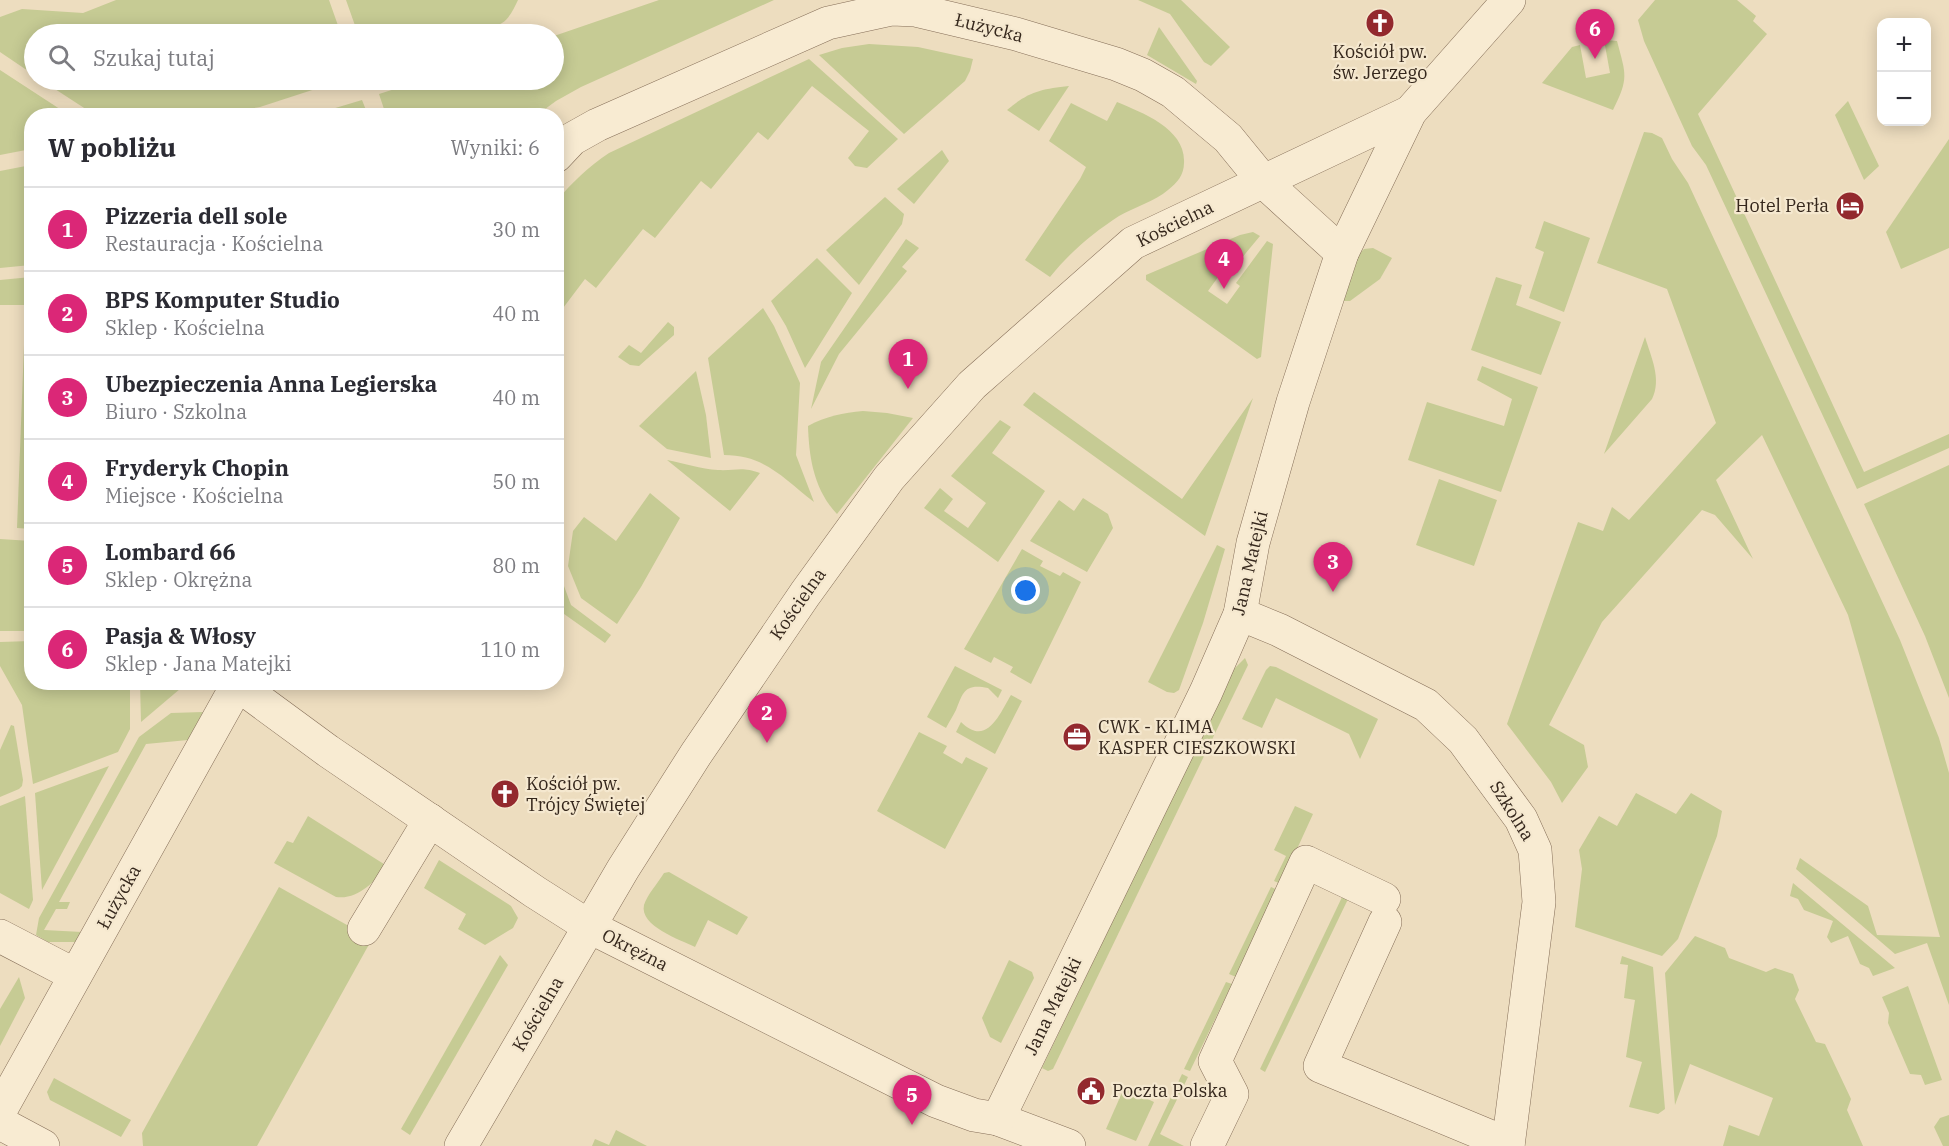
<!DOCTYPE html>
<html lang="pl">
<meta charset="utf-8">
<style>
body{margin:0;font-family:"IBM Plex Serif",serif;background:#f2f2f3;color:#2b2b33}
.controls{position:absolute;right:18px;top:18px;display:grid;overflow:hidden;border-radius:12px;box-shadow:0 3px 15px #0003}
.controls button{width:54px;height:54px;display:grid;place-items:center;padding:0;border:0;border-bottom:2px solid #e1e1e2;background:#fff;color:#2b2b33;font:30px sans-serif}
.you{position:absolute;left:1026px;top:591px;width:21px;height:21px;margin:-15px;border:4px solid #fff;border-radius:50%;background:#1a73e8;box-shadow:0 0 0 9px #1a73e833}
.badge{display:grid;place-items:center;width:39px;height:39px;border-radius:50%;background:#db2777;color:#fff;font-size:20px;font-weight:700}
.pin{position:absolute;translate:-50% -50px;filter:drop-shadow(0 2px 3px #0008)}
.pin::after{content:'';position:absolute;top:32px;width:21px;height:18px;background:inherit;clip-path:polygon(0 0,100% 0,50% 100%)}
.list{margin:0;padding:0;list-style:none}
h2{display:flex;justify-content:space-between;align-items:center;height:78px;margin:0;padding:0 24px;font-size:26px}
h2 small{font-size:20px;font-weight:400;color:#7c7c81}
.list li{display:grid;grid-template-columns:39px 1fr auto;gap:18px;align-items:center;box-sizing:border-box;height:84px;padding:0 24px;border-top:2px solid #e1e1e2}
.list b{display:block;font-size:22px;white-space:nowrap}
.list p{margin:0;font-size:20px;white-space:nowrap;color:#7c7c81}
.list em{font-size:20px;font-style:normal;color:#7c7c81}
.icon{flex:none;width:33px;height:33px;fill:none;stroke:currentColor;stroke-width:2;stroke-linecap:round;stroke-linejoin:round}
.map{position:relative;flex:none;width:1949px;height:1146px;overflow:hidden}
.search{position:absolute;background:#fff;box-shadow:0 3px 15px #0003;left:24px;top:24px;width:540px;height:66px;display:flex;align-items:center;gap:15px;box-sizing:border-box;padding:0 21px;border-radius:33px;color:#7c7c81;font-size:22px}
.panel{position:absolute;background:#fff;box-shadow:0 3px 15px #0003;left:24px;top:108px;width:540px;height:582px;border-radius:24px}
.map>svg:first-child{display:block}
.green{fill:#c6cb94}
.lines{fill:none;stroke-linecap:round;stroke-linejoin:round}
.minor-casing{stroke:#856e58;stroke-width:34}
.minor{stroke:#f8ebd2;stroke-width:33}
.labels{text-anchor:middle;stroke-width:4.5;stroke-linejoin:round;paint-order:stroke}
.street-label{font-size:18px;fill:#35271c;stroke:#f5e8cf}
.poi-label{font-size:18px;fill:#35271c;stroke:#f5e8cf;text-anchor:start}
</style>
<div class="map">
<svg width="1949" height="1146" viewBox="0 0 1949 1146">
<rect width="100%" height="100%" fill="#edddbf"/>
<g class="green">
<polygon points="116,0 329,0 341,34 34,34 34,75 0,52 0,17 22,9 83,13"/>
<path d="M346 0H518C514 8 510 18 502 23 476 41 392 34 358 34Z"/>
<polygon points="659,0 774,0 581,87 556,101 537,115 386,115 379,94 423,80 554,80 554,36"/>
<polygon points="1138,0 1181,0 1230,47 1211,66 1204,62 1170,14"/>
<polygon points="1655,0 1737,0 1756,16 1753,21 1767,34 1698,114 1864,472 1949,434 1949,448 1857,489 1706,165 1692,146 1644,41 1638,20"/>
<polygon points="1159,27 1197,81 1196,84 1147,55"/>
<path d="M1604 40 1617 41C1626 75 1629 78 1613 110L1542 83 1572 47 1580 45 1586 78 1610 73Z"/>
<polygon points="869,44 918,47 973,59 970,71 965,81 904,134 819,55 842,48"/>
<path d="M809 59 898 139 867 168 855 166 848 158 869 131 812 86 768 140 758 132 711 189 701 181 655 238 643 229 596 288 585 279 557 316V200C573 182 588 167 609 153Z"/>
<polygon points="0,70 69,115 32,116 31,149 0,155"/>
<polygon points="41,80 343,80 260,107 211,116 95,115"/>
<path d="M1069 86 1039 131 1007 110C1028 92 1041 89 1069 86Z"/>
<polygon points="362,100 368,115 312,115"/>
<polygon points="1848,101 1879,166 1864,180 1835,115"/>
<path d="M1117 102C1143 113 1186 129 1184 163 1184 175 1177 183 1168 190 1155 201 1135 207 1119 216 1093 233 1070 252 1050 277L1025 260 1080 179 1086 167 1049 141 1071 103 1107 121Z"/>
<polygon points="1644,132 1652,133 1662,138 1672,159 1688,183 1900,640 1939,738 1949,773 1949,1005 1927,943 1895,954 1796,869 1800,858 1868,906 1877,935 1940,937 1848,615 1762,435 1716,480 1753,559 1715,515 1702,510 1602,622 1549,725 1584,745 1588,767 1562,803 1551,782 1507,724 1578,522 1603,531 1612,507 1629,520 1716,423 1667,289 1597,263"/>
<polygon points="1949,139 1949,248 1901,269 1886,232"/>
<polygon points="942,150 949,161 914,204 897,189"/>
<polygon points="31,165 31,265 0,268 0,171"/>
<polygon points="885,197 904,214 902,224 859,285 826,250"/>
<polygon points="1544,221 1590,238 1564,312 1529,298 1544,252 1535,248"/>
<polygon points="1253,232 1260,236 1226,277 1221,273 1208,291 1227,304 1240,286 1236,283 1267,241 1273,244 1261,357 1257,359 1146,280 1146,275 1240,235"/>
<polygon points="906,239 919,248 902,267 907,271 839,354 811,409 821,362"/>
<polygon points="1373,248 1392,258 1380,279 1350,301 1344,301 1342,298 1359,254 1364,249"/>
<polygon points="817,258 852,293 805,368 786,326 771,301"/>
<polygon points="31,277 31,305 0,305 0,280"/>
<polygon points="1496,277 1522,285 1516,305 1561,322 1541,375 1471,350"/>
<path d="M763 308 774 326 800 383 796 455 814 502C783 478 765 455 724 455L708 358Z"/>
<polygon points="25,319 32,319 31,529 17,528"/>
<polygon points="668,322 674,327 674,335 639,366 630,365 618,357 629,345 641,353"/>
<path d="M1645 337C1651 357 1662 379 1652 399L1604 454Z"/>
<polygon points="1482,366 1538,387 1501,492 1408,460 1427,402 1504,426 1512,399 1477,380"/>
<polygon points="696,371 706,415 711,458 667,449 639,426"/>
<polygon points="1034,392 1182,499 1253,398 1205,536 1023,405"/>
<path d="M863 411 887 413 913 418 837 514C814 490 809 458 808 426 826 416 843 413 863 411Z"/>
<polygon points="1000,420 1011,427 992,453 1045,491 998,562 924,508 940,488 953,499 944,511 968,528 986,503 951,476"/>
<path d="M667 460C683 463 701 469 718 470 736 471 741 466 760 473L730 511Z"/>
<polygon points="1949,465 1949,698 1925,636 1864,504"/>
<polygon points="1439,479 1497,500 1474,566 1416,545"/>
<polygon points="650,493 680,518 641,587 617,624 581,598 568,566 573,531 584,517 616,541"/>
<polygon points="1083,498 1108,514 1113,528 1087,572 1030,541 1059,500 1074,511"/>
<polygon points="0,539 31,541 31,631 0,631"/>
<polygon points="1217,545 1225,549 1203,623 1179,690 1174,693 1167,692 1148,682"/>
<polygon points="1022,549 1043,561 1040,566 1060,576 1063,572 1081,582 1031,684 1010,672 1013,667 994,657 991,663 964,649"/>
<polygon points="557,567 571,605 611,635 605,643 557,609"/>
<polygon points="31,641 32,682 130,683 130,729 118,752 33,784 22,705 0,666 0,642"/>
<polygon points="1245,658 1248,665 1053,1069 1048,1071 1042,1068 1234,669"/>
<path d="M955 666 1002 690 998 698 988 688C964 683 963 693 956 710 953 716 949 722 946 728L927 717Z"/>
<polygon points="1270,666 1276,667 1378,719 1360,759 1349,734 1276,698 1262,728 1242,719 1266,670"/>
<polygon points="140,683 140,682 187,683 141,722"/>
<path d="M1011 695 1022 701 995 754 956 732 961 722C987 748 1000 713 1011 695Z"/>
<polygon points="203,712 188,740 146,744 59,902 70,902 67,909 56,909 44,930 82,932 76,942 48,942 36,935 39,918 139,737 171,713"/>
<polygon points="11,725 14,726 23,780 22,786 19,789 0,797 0,750"/>
<polygon points="919,732 947,746 943,753 962,764 966,757 988,768 945,849 877,811"/>
<polygon points="109,766 42,890 35,793"/>
<polygon points="1636,793 1676,814 1691,793 1722,811 1717,836 1678,939 1662,956 1575,927 1582,869 1579,850 1599,816 1617,826"/>
<polygon points="25,796 33,900 29,909 0,893 0,806"/>
<polygon points="1295,806 1313,814 1281,884 1274,881 1286,856 1274,850"/>
<path d="M308 816 387 866C374 882 358 900 336 897L274 863 287 841 293 843Z"/>
<polygon points="439,860 511,906 518,918 513,928 485,945 458,929 466,914 424,888"/>
<path d="M669 872 748 917 737 935 708 920 695 947C681 940 639 926 644 905 647 895 658 883 664 873Z"/>
<polygon points="1793,883 1895,968 1873,976 1869,968 1860,964 1848,936 1831,943 1827,937 1833,921 1804,910 1798,899 1790,896"/>
<polygon points="279,887 372,939 257,1146 143,1146 142,1133"/>
<polygon points="1271,887 1278,890 1236,977 1229,974"/>
<polygon points="1344,893 1349,897 1265,1072 1260,1069"/>
<polygon points="1695,936 1725,948 1729,958 1766,972 1775,968 1793,974 1799,990 1795,999 1816,1042 1825,1044 1851,1099 1847,1110 1863,1146 1723,1146 1729,1125 1759,1136 1773,1098 1690,1064 1675,1105 1665,973"/>
<polygon points="500,955 508,965 410,1135 401,1129"/>
<polygon points="1622,956 1653,967 1665,1109 1658,1114 1629,1107 1642,1062 1626,1057 1635,1000 1624,998 1628,965 1620,964"/>
<polygon points="1009,960 1032,972 1034,978 1001,1043 990,1037 982,1018"/>
<polygon points="19,977 25,998 0,1046 0,1009"/>
<polygon points="1226,982 1232,984 1190,1071 1184,1069"/>
<polygon points="1908,986 1942,1080 1925,1085 1921,1075 1910,1074 1888,1023 1889,1013 1882,997"/>
<polygon points="1182,1074 1188,1077 1160,1134 1184,1146 1148,1146"/>
<polygon points="54,1078 131,1120 121,1137 50,1100 47,1092"/>
<polygon points="1124,1088 1154,1102 1136,1141 1106,1129"/>
<polygon points="1949,1115 1949,1146 1943,1146 1934,1127 1940,1118"/>
<polygon points="616,1130 647,1146 592,1146 595,1139 609,1145"/>
</g>
<g class="lines">
<g class="minor-casing">
<g id="minor">
<polyline points="556,156 572,139 597,125 828,23 892,9 915,10 1016,34 1116,64 1143,75 1173,92 1228,138 1264,182 1342,253"/>
<polyline points="1240,614 1279,630 1426,705 1463,740 1521,819 1535,850 1539,902 1508,1146"/>
<polyline points="234,682 328,751 535,892 590,927 936,1101 974,1115 998,1119 1069,1146"/>
<polyline points="1385,922 1320,1066 1508,1144"/>
<polyline points="364,929 430,820"/>
<polyline points="0,936 75,975"/>
<polyline points="0,1111 239,682"/>
<polyline points="998,1119 1206,692 1240,614 1253,543 1293,402 1342,253 1410,112 1509,0"/>
<polyline points="0,1123 43,1146"/>
<polyline points="461,1146 623,869 696,754 805,594 889,478 972,385 1133,243 1410,112"/>
<polyline points="1207,1146 1232,1094 1215,1061 1306,862 1384,899"/>
</g>
</g>
<use href="#minor" class="minor"/>
</g>
<defs>
<g id="church-disc" transform="scale(1.5)"><circle r="9.5" fill="#93292e" stroke="#f5e8cf"/><path d="M-1.2-6h2.4v3.5h3.3v2.4h-3.3V6h-2.4V-.1h-3.3v-2.4h3.3Z" fill="#fff"/></g>
<g id="hotel-disc" transform="scale(1.5)"><circle r="9.5" fill="#93292e" stroke="#f5e8cf"/><path d="M-6-4.5h1.5V1H6V5H4.5V3h-9V5H-6ZM-4 0a1.8 1.8 0 1 1 3.6 0ZM.5 0V-2.5h3Q6-2.5 6 0Z" fill="#fff"/></g>
<g id="office-disc" transform="scale(1.5)"><circle r="9.5" fill="#93292e" stroke="#f5e8cf"/><path d="M-6-3h4V-5.5h4V-3h4V5H-6ZM-1-4.5V-3h2v-1.5ZM-6 0V1H6V0Z" fill="#fff"/></g>
<g id="civic-disc" transform="scale(1.5)"><circle r="9.5" fill="#93292e" stroke="#f5e8cf"/><path d="M-.6-6.5H3V-4.5H.6V-3L4-1V1h2V6H-6V1h2V-1L-.6-3ZM-1.2 2.5V6h2.4V2.5Z" fill="#fff"/></g>
</defs>
<g fill-rule="evenodd">
<use href="#church-disc" x="1380" y="23"/>
<use href="#hotel-disc" x="1850" y="206"/>
<use href="#office-disc" x="1077" y="737"/>
<use href="#church-disc" x="505" y="794"/>
<use href="#civic-disc" x="1091" y="1091"/>
</g>
<g class="labels">
<g class="street-label">
<text transform="translate(989 28) rotate(14)" y="6">Łużycka</text>
<text transform="translate(1175 224) rotate(-26)" y="6">Kościelna</text>
<text transform="translate(1250 563) rotate(-77)" y="6">Jana Matejki</text>
<text transform="translate(798 604) rotate(-55)" y="6">Kościelna</text>
<text transform="translate(1512 811) rotate(58)" y="6">Szkolna</text>
<text transform="translate(119 897) rotate(-61)" y="6">Łużycka</text>
<text transform="translate(635 950) rotate(27)" y="6">Okrężna</text>
<text transform="translate(1053 1006) rotate(-64)" y="6">Jana Matejki</text>
<text transform="translate(538 1014) rotate(-60)" y="6">Kościelna</text>
</g>
<g class="poi-label">
<text x="1380" y="58" text-anchor="middle">Kościół pw.<tspan x="1380" dy="21">św. Jerzego</tspan></text>
<text x="1829" y="212" text-anchor="end">Hotel Perła</text>
<text x="1098" y="733">CWK - KLIMA<tspan x="1098" dy="21">KASPER CIESZKOWSKI</tspan></text>
<text x="526" y="790">Kościół pw.<tspan x="526" dy="21">Trójcy Świętej</tspan></text>
<text x="1112" y="1097">Poczta Polska</text>
</g>
</g>
</svg>
<div class="controls">
<button>+</button>
<button>−</button>
</div>
<div class="you"></div>
<div class="pin badge" style="left:908px;top:389px">1</div>
<div class="pin badge" style="left:767px;top:743px">2</div>
<div class="pin badge" style="left:1333px;top:592px">3</div>
<div class="pin badge" style="left:1224px;top:289px">4</div>
<div class="pin badge" style="left:912px;top:1125px">5</div>
<div class="pin badge" style="left:1595px;top:59px">6</div>
<div class="search"><svg class="icon" aria-label="search" viewBox="0 0 24 24"><circle cx="10" cy="10" r="6"/><path d="M15 15l6 6"/></svg>Szukaj tutaj</div>
<section class="panel">
<h2>W pobliżu<small>Wyniki: 6</small></h2>
<ul class="list">
<li><span class="badge">1</span><div><b>Pizzeria dell sole</b><p>Restauracja · Kościelna</p></div><em>30 m</em></li>
<li><span class="badge">2</span><div><b>BPS Komputer Studio</b><p>Sklep · Kościelna</p></div><em>40 m</em></li>
<li><span class="badge">3</span><div><b>Ubezpieczenia Anna Legierska</b><p>Biuro · Szkolna</p></div><em>40 m</em></li>
<li><span class="badge">4</span><div><b>Fryderyk Chopin</b><p>Miejsce · Kościelna</p></div><em>50 m</em></li>
<li><span class="badge">5</span><div><b>Lombard 66</b><p>Sklep · Okrężna</p></div><em>80 m</em></li>
<li><span class="badge">6</span><div><b>Pasja &amp; Włosy</b><p>Sklep · Jana Matejki</p></div><em>110 m</em></li>
</ul>
</section>
</div>
